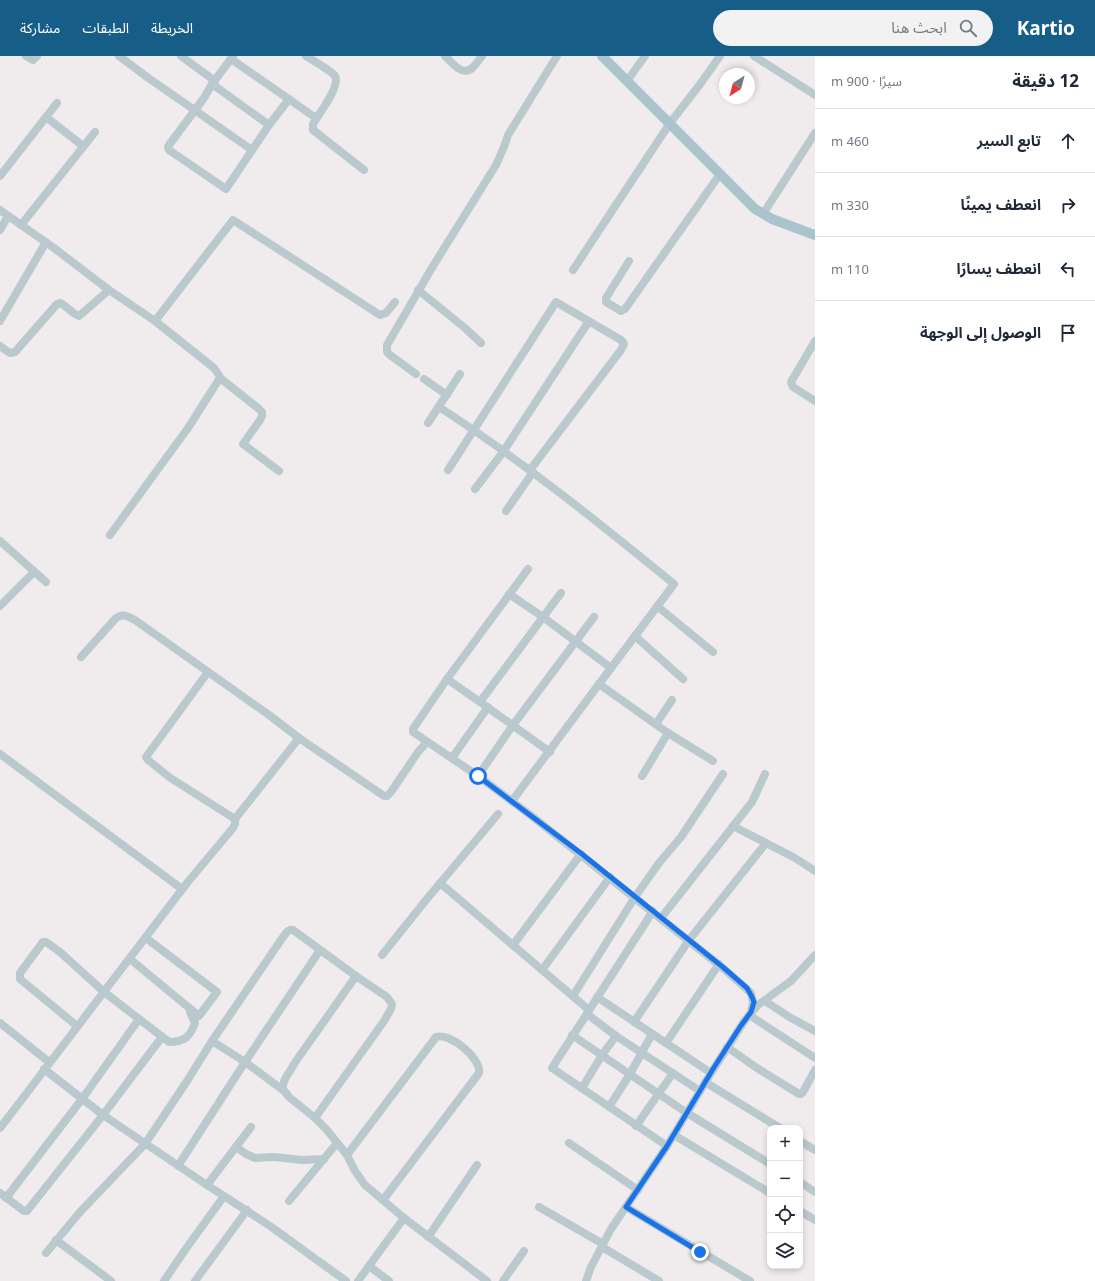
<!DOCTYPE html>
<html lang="ar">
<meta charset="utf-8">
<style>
body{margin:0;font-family:"Noto Sans","Noto Sans Arabic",sans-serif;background:#f2f2f3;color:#1f2937;direction:rtl}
.controls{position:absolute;right:12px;bottom:12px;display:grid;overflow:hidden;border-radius:8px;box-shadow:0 2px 6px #0003}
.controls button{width:36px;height:36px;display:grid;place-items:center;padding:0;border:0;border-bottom:1px solid #e0e1e3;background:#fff;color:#1f2937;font:20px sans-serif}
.compass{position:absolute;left:719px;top:12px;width:36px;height:36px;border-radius:50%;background:#fff;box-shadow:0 2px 6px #0003;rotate:216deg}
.stop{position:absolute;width:12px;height:12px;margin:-9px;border:3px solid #1a73e8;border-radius:50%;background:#fff}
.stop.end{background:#1a73e8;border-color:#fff;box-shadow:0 1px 4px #0008}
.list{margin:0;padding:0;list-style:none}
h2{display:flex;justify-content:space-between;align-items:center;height:52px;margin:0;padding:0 16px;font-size:17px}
h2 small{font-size:13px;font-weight:400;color:#747a83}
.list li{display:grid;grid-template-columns:26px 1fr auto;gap:12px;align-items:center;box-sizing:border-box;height:64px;padding:0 16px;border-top:1px solid #e0e1e3}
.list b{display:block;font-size:15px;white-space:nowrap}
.list em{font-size:13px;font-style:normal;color:#747a83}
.icon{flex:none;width:22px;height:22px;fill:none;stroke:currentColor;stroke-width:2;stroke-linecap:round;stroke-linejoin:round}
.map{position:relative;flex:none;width:815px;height:1225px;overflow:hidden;direction:ltr}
header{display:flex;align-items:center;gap:24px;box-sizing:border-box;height:56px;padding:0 20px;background:#165d88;color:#fff}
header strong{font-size:19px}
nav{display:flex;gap:22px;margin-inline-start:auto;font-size:14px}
.search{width:280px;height:36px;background:#f2f2f3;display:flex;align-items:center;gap:10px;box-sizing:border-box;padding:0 14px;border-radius:22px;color:#747a83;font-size:15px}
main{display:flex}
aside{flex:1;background:#fff}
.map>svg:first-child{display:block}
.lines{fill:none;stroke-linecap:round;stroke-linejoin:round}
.minor{stroke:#bac9cd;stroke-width:8}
.major{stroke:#aac4ce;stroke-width:10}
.route{stroke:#1a73e8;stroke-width:5}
</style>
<header>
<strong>Kartio</strong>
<div class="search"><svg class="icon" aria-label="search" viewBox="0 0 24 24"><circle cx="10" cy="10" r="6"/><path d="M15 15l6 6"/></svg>ابحث هنا</div>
<nav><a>الخريطة</a><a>الطبقات</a><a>مشاركة</a></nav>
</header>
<main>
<aside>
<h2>12 دقيقة<small>سيرًا · 900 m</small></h2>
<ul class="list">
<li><svg class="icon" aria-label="ahead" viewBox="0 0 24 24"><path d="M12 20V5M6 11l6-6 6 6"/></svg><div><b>تابع السير</b></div><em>460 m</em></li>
<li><svg class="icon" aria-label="right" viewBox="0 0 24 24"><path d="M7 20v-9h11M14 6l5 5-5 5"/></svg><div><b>انعطف يمينًا</b></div><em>330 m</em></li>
<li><svg class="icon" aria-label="left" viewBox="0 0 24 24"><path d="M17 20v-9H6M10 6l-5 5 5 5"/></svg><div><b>انعطف يسارًا</b></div><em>110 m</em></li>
<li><svg class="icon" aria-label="arrive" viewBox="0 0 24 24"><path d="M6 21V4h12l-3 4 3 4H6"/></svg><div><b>الوصول إلى الوجهة</b></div></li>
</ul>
</aside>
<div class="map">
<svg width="815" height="1225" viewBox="0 0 815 1225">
<rect width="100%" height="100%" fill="#f0eced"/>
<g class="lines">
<g class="minor">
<polyline points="26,0 33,4 37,0"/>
<polyline points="119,0 147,21 252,94"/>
<polyline points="181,0 215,25"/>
<polyline points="233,0 212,28 204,42 169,89 168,91 169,94 226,133 269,69 289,43"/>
<path d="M306 0C312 4 332 15 335 20 341 30 318 59 313 68V74L364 114"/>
<path d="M445 0C451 6 462 20 471 13 475 10 479 4 482 0"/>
<polyline points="754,0 815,39"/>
<polyline points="231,3 316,62"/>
<polyline points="627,25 645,0"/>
<polyline points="212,28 269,69"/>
<polyline points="46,61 83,90"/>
<polyline points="0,120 57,47"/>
<polyline points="0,154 54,192 109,234 155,265 214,312 219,319 220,322 218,325 188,372 110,479"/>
<polyline points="763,158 815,77"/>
<polyline points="21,169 95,76"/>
<polyline points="0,174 8,160"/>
<polyline points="629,205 606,242 606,246 621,255 625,253 720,118"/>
<polyline points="573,214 670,67 701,27 720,0"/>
<polyline points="418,234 465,272 481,287"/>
<polyline points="0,265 46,186"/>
<polyline points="155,265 233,164 380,259 386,257 395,246"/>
<polyline points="815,285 791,326 793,331 815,345"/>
<path d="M0 290 10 297 15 296 57 248 60 247C67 250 72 258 79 260L109 234"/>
<polyline points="416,318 390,299 387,296 387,289 433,210 496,109 504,91 508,79 557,0"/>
<polyline points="220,322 258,352 262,356 262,360 260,364 243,388 279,415"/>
<polyline points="424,323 447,339"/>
<path d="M439 351C521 404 598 466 674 528L599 628 668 677 713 705"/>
<polyline points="428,367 460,318"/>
<polyline points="448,414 556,246 621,284 623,286 624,288 621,294 530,414"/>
<polyline points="475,433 503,396 589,265"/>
<polyline points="506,455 533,416"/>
<polyline points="0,485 46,526"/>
<polyline points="528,513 447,623 413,673 413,676 478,720 533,761 724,913 751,937 753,946 751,956"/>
<polyline points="509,538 543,561 611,612"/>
<polyline points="0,550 34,516"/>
<polyline points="657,550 713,596"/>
<polyline points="635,580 683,623"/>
<path d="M81 601 116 562C123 557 127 560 135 564L269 659 299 682 384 740H387L391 736 418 696 427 686"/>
<polyline points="208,616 146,701 148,704 169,721 235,763"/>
<polyline points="447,623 480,646 550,696"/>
<polyline points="480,646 561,537"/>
<polyline points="656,668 672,644"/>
<polyline points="0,698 182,833"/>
<polyline points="452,702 488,651"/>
<polyline points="478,720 513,669 594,561"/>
<polyline points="642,720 668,677"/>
<polyline points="512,745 599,628"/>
<polyline points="766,787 795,802 815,815"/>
<polyline points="440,827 589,954"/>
<polyline points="653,855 552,1012 667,1090"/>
<polyline points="661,862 752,746 765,718"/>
<polyline points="513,889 581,798"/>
<polyline points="382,899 426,844 498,758"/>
<polyline points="130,903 199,960 217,936 146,882"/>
<polyline points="542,914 610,821"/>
<polyline points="356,920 296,1005 285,1023 282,1032 289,1041 315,1062 327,1074 347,1099 355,1115 365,1129 404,1162"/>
<polyline points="573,940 635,841 659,807 681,781 723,718"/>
<polyline points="597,941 711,1017"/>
<polyline points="765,945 791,962 815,975"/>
<polyline points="587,958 616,980 700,1035"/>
<polyline points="749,959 815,1002"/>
<polyline points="634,966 689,884 766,787 733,770"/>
<polyline points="0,967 49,1006"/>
<path d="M77 970 20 923V917L43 886H46L60 896 104 936 169 986C184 986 190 981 195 967L190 956 191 953"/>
<polyline points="572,979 687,1057 770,1108"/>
<polyline points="212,985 245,1006 283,1034"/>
<polyline points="666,987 719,908"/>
<polyline points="727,991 757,1012 799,1038 801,1038 803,1036 815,1014"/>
<polyline points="44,1013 103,1059 207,1129 270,1170 346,1225"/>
<polyline points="705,1026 780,1072"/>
<polyline points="582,1032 602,999 616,980"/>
<polyline points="609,1051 630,1018 652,978"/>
<polyline points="636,1070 673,1017"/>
<polyline points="0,1072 187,827 233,772 235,768 235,763 299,682"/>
<polyline points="674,1079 770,1137"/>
<polyline points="800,1085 815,1094"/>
<polyline points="569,1087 638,1134"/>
<polyline points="236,1091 246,1098 255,1102 274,1101 302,1104 324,1103"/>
<path d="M347 1099 436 981C450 976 482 1003 479 1017L383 1144"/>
<polyline points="178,1110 245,1006 320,894"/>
<polyline points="800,1126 815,1136"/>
<polyline points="207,1129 251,1071"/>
<polyline points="0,1137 24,1155 27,1155 103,1059 162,981"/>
<polyline points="6,1142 82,1043 139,963"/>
<polyline points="289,1145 337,1087"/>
<polyline points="539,1151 603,1188"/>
<polyline points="626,1151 750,1225"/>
<polyline points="800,1155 815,1164"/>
<polyline points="428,1181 477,1109"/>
<polyline points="56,1184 111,1225"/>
<polyline points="602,1191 659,1225"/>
<path d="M46 1197 80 1156 145 1088 187 1025 212 985 283 881C286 877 288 873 293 874L356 920 387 941 392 948 391 953 384 965 315 1062"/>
<polyline points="369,1210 389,1225"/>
<polyline points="164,1225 185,1194 224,1140"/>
<polyline points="195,1225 247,1154"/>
<polyline points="358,1225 404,1162 487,1225"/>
<polyline points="503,1225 524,1195"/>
<polyline points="586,1225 591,1211 611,1173 667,1090 711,1017 745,964 758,949 791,925 815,899"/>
</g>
<polyline class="major" points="602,0 755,153 772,163 815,179"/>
</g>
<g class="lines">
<polyline class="route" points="478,720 582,798 724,912 747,932 752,941 754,946 751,956 740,971 713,1013 667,1090 626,1151 700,1196"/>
</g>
</svg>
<div class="controls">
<button>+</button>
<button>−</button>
<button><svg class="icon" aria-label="locate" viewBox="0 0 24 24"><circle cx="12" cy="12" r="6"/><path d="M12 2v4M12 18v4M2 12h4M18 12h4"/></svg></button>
<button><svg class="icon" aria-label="layers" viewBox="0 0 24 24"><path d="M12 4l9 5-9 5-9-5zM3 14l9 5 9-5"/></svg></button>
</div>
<svg class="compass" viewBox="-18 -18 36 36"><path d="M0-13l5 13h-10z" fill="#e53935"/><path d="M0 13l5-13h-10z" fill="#747a83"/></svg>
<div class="stop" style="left:478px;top:720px"></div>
<div class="stop end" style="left:700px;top:1196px"></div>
</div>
</main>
